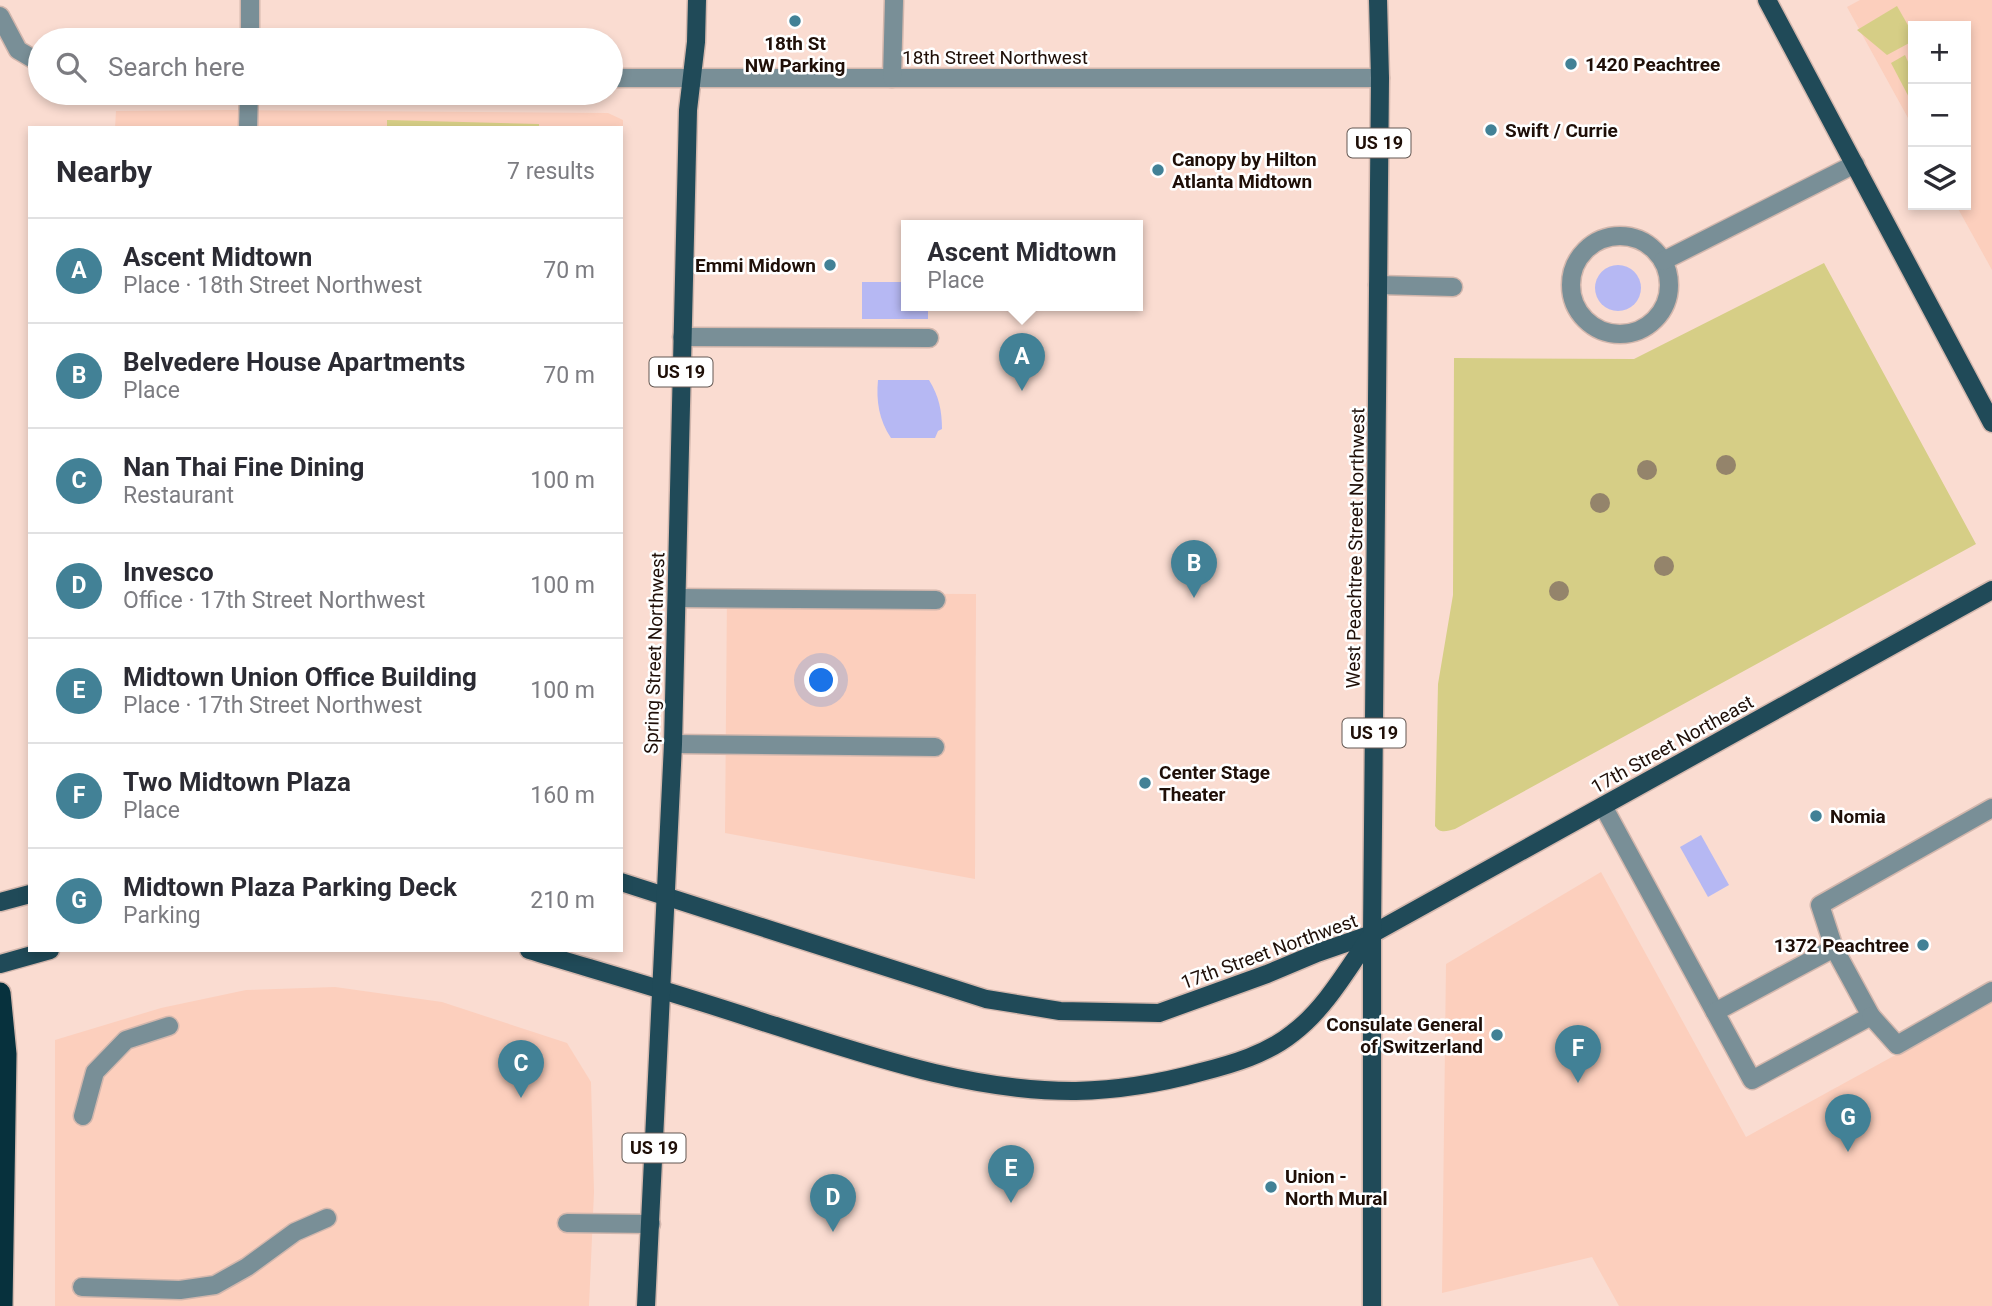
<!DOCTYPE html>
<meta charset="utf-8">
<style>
body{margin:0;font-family:Roboto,sans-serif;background:#f2f2f3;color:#2b2b33}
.controls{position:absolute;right:21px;top:21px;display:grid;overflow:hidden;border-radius:0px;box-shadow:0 4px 10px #0003}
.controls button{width:63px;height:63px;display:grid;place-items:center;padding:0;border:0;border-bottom:2px solid #e1e1e2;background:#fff;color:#2b2b33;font:35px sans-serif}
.you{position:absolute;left:822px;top:681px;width:24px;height:24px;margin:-18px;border:5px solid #fff;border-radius:50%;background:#1a73e8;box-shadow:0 0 0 10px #1a73e833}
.badge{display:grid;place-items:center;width:46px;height:46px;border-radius:50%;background:#428196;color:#fff;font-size:23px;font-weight:700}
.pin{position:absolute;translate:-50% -58px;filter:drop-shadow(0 2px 4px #0008)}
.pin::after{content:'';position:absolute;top:37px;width:24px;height:21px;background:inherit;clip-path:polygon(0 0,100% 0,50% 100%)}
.popup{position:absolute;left:901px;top:220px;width:242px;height:91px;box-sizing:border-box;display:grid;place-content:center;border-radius:0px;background:#fff;filter:drop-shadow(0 2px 5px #0005);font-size:23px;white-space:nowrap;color:#7c7c81}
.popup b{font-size:26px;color:#2b2b33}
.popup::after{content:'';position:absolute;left:50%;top:100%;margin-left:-14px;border:14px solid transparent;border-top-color:#fff}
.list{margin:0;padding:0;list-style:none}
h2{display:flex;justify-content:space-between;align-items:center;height:91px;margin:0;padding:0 28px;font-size:30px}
h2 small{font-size:23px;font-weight:400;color:#7c7c81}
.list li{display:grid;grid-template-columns:46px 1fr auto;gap:21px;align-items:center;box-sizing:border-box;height:105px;padding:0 28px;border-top:2px solid #e1e1e2}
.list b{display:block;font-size:26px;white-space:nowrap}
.list p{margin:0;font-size:23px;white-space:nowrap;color:#7c7c81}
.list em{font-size:23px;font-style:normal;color:#7c7c81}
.icon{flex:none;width:38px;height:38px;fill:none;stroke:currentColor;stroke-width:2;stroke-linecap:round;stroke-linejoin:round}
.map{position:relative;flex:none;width:1992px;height:1306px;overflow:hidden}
.search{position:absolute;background:#fff;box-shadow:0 4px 10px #0003;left:28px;top:28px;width:595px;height:77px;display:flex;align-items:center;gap:18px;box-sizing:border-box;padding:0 24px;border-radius:38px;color:#7c7c81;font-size:26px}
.panel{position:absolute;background:#fff;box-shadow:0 4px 10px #0003;left:28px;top:126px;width:595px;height:826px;border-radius:0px}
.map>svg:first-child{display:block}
.built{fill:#fccfbd}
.green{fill:#d6ce86}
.water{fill:#b6b8f3}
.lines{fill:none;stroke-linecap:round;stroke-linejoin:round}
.minor-casing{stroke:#d3b7ad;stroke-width:21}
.major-casing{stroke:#d3b7ad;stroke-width:21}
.highway-casing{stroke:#d3b7ad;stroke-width:24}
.minor{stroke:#798f97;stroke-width:18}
.major{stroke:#204a58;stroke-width:18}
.highway{stroke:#07313d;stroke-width:21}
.tree{fill:#94846b}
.poi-dot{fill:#428196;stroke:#fff;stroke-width:2.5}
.labels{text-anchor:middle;stroke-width:5;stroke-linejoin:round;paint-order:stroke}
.shield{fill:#fff;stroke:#625752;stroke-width:2}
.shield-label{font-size:18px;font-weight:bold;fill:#1f0f08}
.poi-label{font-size:19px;font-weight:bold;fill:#1f0f08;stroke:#fff;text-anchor:start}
.street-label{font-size:19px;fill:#1f0f08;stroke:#fff}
</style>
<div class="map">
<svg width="1992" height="1306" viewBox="0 0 1992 1306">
<rect width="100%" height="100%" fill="#fadcd1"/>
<g class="built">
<polygon points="1860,0 1992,0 1992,270 1956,205 1966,205 1966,26 1913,26 1913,127 1847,7"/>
<polygon points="228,110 608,113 623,120 621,574 621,128 115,128 116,111"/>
<polygon points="727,593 976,594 975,879 725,833"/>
<polygon points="1601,872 1746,1137 1992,1002 1992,1306 1619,1306 1592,1257 1442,1293 1446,964"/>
<polygon points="335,987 442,1002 567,1043 591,1082 594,1192 589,1306 55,1306 55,1040 161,1008 246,990"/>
</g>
<g class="green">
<polygon points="1897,6 1913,34 1913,41 1887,55 1857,30"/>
<polygon points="1905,55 1913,73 1913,105 1891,63"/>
<polygon points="387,120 539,124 539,128 387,128"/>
<path d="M1824 263 1976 544 1455 829C1447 831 1440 834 1435 826L1438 684 1453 595 1454 358 1634 359Z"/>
</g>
<g class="water">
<circle cx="1618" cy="288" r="23"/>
<polygon points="862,282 906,282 906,305 928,305 928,319 862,319"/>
<path d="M878 380H929C939 396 942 411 942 429L938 431 935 438H891C879 420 876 401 878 380Z"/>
<polygon points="1701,835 1729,885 1708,897 1680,847"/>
</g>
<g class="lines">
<g class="minor-casing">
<g id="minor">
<polyline points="0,16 18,50 40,63"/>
<polyline points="250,40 250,0"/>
<polyline points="611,78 1380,78"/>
<polyline points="892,78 894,1"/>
<polyline points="248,128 249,93"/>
<circle cx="1620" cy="285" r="49"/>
<polyline points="1663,261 1855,164"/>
<polyline points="1378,285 1453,287"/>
<polyline points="682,337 929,338"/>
<polyline points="677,598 936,600"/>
<polyline points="673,744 935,747"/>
<polyline points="1603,806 1715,1012"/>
<polygon points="1834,948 1871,1016 1752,1080 1715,1012"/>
<polyline points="1834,948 1820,905 1992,808"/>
<polyline points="1871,1016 1897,1045 1992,991"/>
<polyline points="83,1116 95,1072 126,1040 169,1026"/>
<polyline points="567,1223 651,1224"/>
<polyline points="82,1287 180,1290 215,1285 247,1267 295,1232 327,1218"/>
</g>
</g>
<g class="major-casing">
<g id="major">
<polyline points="1767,0 1992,423"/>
<polyline points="621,882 986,999 1060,1011 1159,1013 1267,974 1317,953 1372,934 1992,590"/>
<polyline points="0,902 30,894"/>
<path d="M529 950C605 973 682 995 757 1020 859 1052 967 1092 1076 1091 1118 1090 1161 1083 1201 1072 1233 1064 1267 1054 1293 1033 1326 1008 1348 968 1372 934"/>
<polyline points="0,964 50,950"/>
<polyline points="646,1306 673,744 688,110 696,42 697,0"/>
<polyline points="1372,1306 1372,934 1380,78 1378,0"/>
</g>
</g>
<g class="highway-casing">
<polyline id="highway" points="0,993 6,1054 2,1306"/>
</g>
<use href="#minor" class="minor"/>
<use href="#major" class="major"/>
<use href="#highway" class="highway"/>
</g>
<g class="tree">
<circle cx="1726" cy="465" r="10"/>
<circle cx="1647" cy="470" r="10"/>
<circle cx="1600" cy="503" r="10"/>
<circle cx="1664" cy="566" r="10"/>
<circle cx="1559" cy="591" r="10"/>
</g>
<g class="poi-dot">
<circle cx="795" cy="21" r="7"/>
<circle cx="1571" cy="64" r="7"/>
<circle cx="1491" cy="130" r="7"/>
<circle cx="1158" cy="170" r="7"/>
<circle cx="830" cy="265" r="7"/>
<circle cx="1145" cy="783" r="7"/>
<circle cx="1816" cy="816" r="7"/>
<circle cx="1923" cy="945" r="7"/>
<circle cx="1497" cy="1035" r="7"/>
<circle cx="1271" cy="1187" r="7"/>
</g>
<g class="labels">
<g class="shield">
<rect x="1347.5" y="128.5" width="63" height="29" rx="5"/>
<rect x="649.5" y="357.5" width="63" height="29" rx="5"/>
<rect x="1342.5" y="718.5" width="63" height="29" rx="5"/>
<rect x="622.5" y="1133.5" width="63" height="29" rx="5"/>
</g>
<g class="shield-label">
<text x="1379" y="149">US 19</text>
<text x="681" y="378">US 19</text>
<text x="1374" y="739">US 19</text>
<text x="654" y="1154">US 19</text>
</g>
<g class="poi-label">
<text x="795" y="50" text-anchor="middle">18th St<tspan x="795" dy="22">NW Parking</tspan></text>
<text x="1585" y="71">1420 Peachtree</text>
<text x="1505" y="137">Swift / Currie</text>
<text x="1172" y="166">Canopy by Hilton<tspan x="1172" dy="22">Atlanta Midtown</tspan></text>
<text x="816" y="272" text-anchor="end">Emmi Midown</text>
<text x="1159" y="779">Center Stage<tspan x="1159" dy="22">Theater</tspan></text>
<text x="1830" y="823">Nomia</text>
<text x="1909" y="952" text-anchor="end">1372 Peachtree</text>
<text x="1483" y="1031" text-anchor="end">Consulate General<tspan x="1483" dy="22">of Switzerland</tspan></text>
<text x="1285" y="1183">Union -<tspan x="1285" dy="22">North Mural</tspan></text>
</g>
<g class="street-label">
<text x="995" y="64">18th Street Northwest</text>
<text transform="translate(1355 548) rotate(-89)" y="7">West Peachtree Street Northwest</text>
<text transform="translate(654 653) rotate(-88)" y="7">Spring Street Northwest</text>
<text transform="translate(1672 744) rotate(-29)" y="7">17th Street Northeast</text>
<text transform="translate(1269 951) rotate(-20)" y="7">17th Street Northwest</text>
</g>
</g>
</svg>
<div class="controls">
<button>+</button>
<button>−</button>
<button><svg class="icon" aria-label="layers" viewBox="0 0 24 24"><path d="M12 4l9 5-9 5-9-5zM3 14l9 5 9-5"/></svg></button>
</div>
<div class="you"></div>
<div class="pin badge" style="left:1022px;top:391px">A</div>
<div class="popup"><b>Ascent Midtown</b>Place</div>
<div class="pin badge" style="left:1194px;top:598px">B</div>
<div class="pin badge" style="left:521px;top:1098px">C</div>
<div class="pin badge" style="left:833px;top:1232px">D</div>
<div class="pin badge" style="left:1011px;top:1203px">E</div>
<div class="pin badge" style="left:1578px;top:1083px">F</div>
<div class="pin badge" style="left:1848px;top:1152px">G</div>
<div class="search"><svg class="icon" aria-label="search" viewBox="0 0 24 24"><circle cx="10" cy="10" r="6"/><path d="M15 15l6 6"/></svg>Search here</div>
<section class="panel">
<h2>Nearby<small>7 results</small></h2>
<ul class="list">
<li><span class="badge">A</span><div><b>Ascent Midtown</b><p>Place · 18th Street Northwest</p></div><em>70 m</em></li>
<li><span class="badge">B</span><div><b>Belvedere House Apartments</b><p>Place</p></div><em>70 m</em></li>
<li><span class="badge">C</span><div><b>Nan Thai Fine Dining</b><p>Restaurant</p></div><em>100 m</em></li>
<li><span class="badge">D</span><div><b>Invesco</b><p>Office · 17th Street Northwest</p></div><em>100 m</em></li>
<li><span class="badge">E</span><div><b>Midtown Union Office Building</b><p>Place · 17th Street Northwest</p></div><em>100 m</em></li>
<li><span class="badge">F</span><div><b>Two Midtown Plaza</b><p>Place</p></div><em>160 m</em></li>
<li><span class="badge">G</span><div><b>Midtown Plaza Parking Deck</b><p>Parking</p></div><em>210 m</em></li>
</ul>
</section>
</div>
